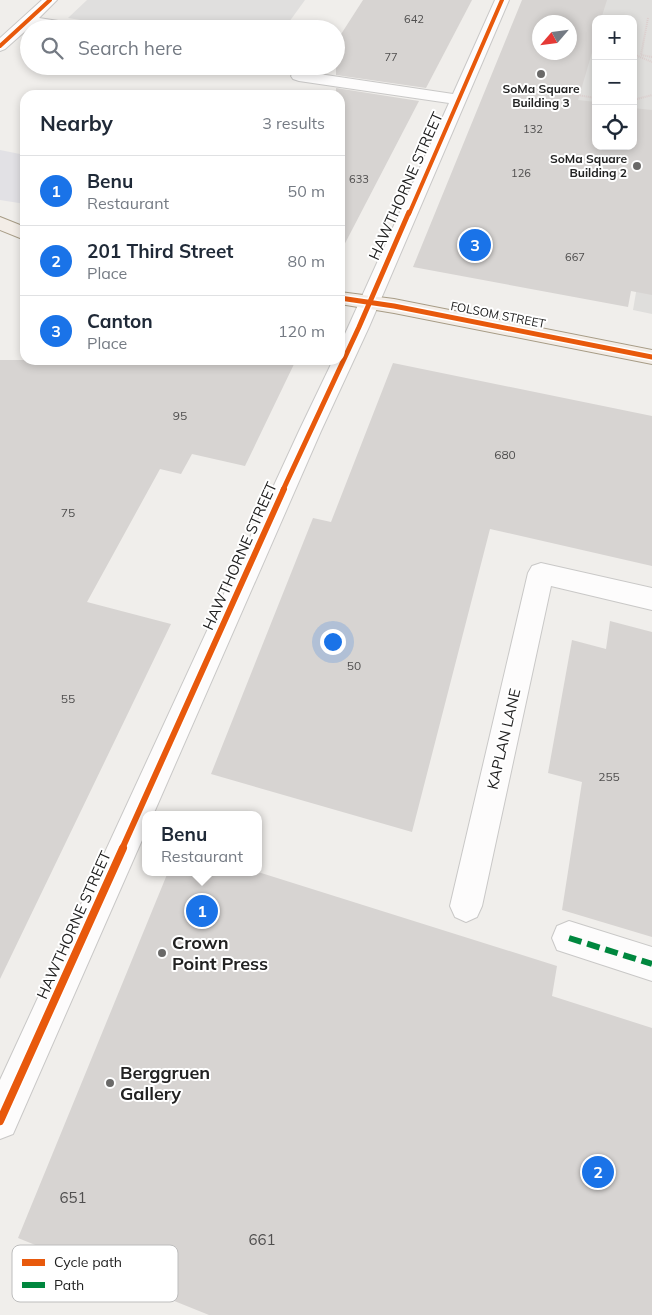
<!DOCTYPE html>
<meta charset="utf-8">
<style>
body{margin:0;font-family:Mulish,sans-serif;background:#f6f6f7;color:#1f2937}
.controls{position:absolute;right:15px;top:15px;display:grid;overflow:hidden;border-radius:10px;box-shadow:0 2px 8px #0003}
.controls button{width:45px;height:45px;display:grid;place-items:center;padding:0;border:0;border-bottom:1px solid #e0e1e3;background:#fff;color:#1f2937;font:25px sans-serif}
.compass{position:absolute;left:532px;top:15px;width:45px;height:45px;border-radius:50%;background:#fff;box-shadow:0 2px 8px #0003;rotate:242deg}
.you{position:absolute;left:332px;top:641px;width:18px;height:18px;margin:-12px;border:4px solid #fff;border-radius:50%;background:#1a73e8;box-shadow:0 0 0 8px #1a73e833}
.badge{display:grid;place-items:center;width:32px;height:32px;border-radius:50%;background:#1a73e8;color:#fff;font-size:16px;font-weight:700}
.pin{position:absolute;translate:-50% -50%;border:2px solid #fff;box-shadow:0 1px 5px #0006}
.popup{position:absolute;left:142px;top:811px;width:120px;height:65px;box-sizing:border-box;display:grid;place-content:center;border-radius:10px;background:#fff;filter:drop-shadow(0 1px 4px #0005);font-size:16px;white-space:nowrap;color:#747a83}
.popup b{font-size:19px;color:#1f2937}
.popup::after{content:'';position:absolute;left:50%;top:100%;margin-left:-10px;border:10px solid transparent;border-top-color:#fff}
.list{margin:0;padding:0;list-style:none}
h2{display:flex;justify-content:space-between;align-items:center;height:65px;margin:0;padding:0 20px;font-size:21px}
h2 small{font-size:16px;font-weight:400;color:#747a83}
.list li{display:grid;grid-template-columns:32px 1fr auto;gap:15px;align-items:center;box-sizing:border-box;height:70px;padding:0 20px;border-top:1px solid #e0e1e3}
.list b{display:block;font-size:19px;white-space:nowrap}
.list p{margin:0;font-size:16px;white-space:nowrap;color:#747a83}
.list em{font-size:16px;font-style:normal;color:#747a83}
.icon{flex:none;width:28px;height:28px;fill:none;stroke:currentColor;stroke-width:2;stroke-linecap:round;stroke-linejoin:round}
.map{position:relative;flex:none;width:652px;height:1315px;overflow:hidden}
.search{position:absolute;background:#fff;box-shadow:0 2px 8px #0003;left:20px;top:20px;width:325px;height:55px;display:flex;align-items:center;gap:12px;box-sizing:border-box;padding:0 18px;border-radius:28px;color:#747a83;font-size:19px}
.panel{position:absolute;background:#fff;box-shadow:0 2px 8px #0003;left:20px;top:90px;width:325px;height:275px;border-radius:15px}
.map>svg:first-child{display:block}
.residential{fill:#dfdedc}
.parking{fill:#e0dfde}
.plaza{fill:#e2e1e5}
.building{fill:#d7d4d2;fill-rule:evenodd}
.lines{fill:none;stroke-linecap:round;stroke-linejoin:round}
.minor-casing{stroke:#c9c8c7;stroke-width:2}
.major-casing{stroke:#a79c86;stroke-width:2}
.path{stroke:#dccecd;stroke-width:2;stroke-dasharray:1 1;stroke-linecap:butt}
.minor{fill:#fdfcfc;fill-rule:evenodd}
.major{fill:#f3ede7;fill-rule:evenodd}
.quiet{stroke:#00873e;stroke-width:6;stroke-dasharray:13 6;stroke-linecap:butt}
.cycleway-far3-casing{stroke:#fff;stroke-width:5.5}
.cycleway-far2-casing{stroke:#fff;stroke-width:8}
.cycleway-far1-casing{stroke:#fff;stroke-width:9}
.cycleway-casing{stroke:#fff;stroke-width:11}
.cycleway-far3{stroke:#e8590c;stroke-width:4}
.cycleway-far2{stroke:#e8590c;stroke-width:5}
.cycleway-far1{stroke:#e8590c;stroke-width:6}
.cycleway{stroke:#e8590c;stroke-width:8}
.poi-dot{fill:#6a6968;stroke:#fff;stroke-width:2}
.labels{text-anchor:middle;stroke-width:4;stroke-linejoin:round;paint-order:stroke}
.far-number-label{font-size:11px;fill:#4f4e4e}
.far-poi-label{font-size:12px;font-weight:bold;fill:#222;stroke:#fff}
.far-street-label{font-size:12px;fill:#222;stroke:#fff}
.number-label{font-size:12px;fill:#4f4e4e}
.street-label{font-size:15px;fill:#222;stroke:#fff}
.near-number-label{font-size:15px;fill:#4f4e4e}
.near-poi-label{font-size:18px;font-weight:bold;fill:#222;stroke:#fff;text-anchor:start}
.key{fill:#fff;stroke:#bdbdbd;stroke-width:1}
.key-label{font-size:14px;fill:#222}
</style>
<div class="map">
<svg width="652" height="1315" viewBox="0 0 652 1315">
<rect width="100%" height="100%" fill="#f0eeeb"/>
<polygon class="residential" points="591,0 652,0 652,314 633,310 649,216 633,146 633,19 596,19 596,112 485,95 540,52 570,52 570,28 581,29"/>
<polygon class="parking" points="87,0 305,0 284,29 136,29 68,18"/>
<polygon class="plaza" points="0,150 25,155 25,204 0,200"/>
<g class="building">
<polygon points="363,0 472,0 426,88 336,75 336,42"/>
<path d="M522 0H607L601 19H596V39L578 100 596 102V146H633V108L652 110V295L631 291 628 307 413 267ZM540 22H570V52H540Z"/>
<polygon points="336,88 419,101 340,253 340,95 336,95"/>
<polygon points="0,360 296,360 245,466 192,454 181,474 160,469 87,602 171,624 0,979"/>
<polygon points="393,363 652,416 652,566 490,529 412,832 211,774 313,518 331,522"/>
<polygon points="610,621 652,632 652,937 562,910 582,782 548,773 572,640 606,649"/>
<polygon points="168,872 258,872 557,966 552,996 652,1028 652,1315 209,1315 18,1238"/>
</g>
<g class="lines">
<g class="minor-casing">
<g id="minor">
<polygon points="42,0 57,0 39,18 84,25 89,26 91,29 51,29 31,26 5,49 0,51 0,38"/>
<polygon points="495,0 509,0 369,327 321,431 153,815 146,815 146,831 13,1134 0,1139 0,1080 299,431 333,360 340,360 340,345 449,103 299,81 293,79 291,76 293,73 299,71 453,94"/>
<polygon points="541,563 652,588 652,610 551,586 482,906 477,917 466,922 455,917 450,906 528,573 532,566"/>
<polygon points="569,921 652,947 652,981 557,950 552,938 557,926"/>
</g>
</g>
<g class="major-casing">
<g id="major">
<polygon points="0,217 25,227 25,240 0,230"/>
<polygon points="340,292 394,299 652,350 652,364 394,313 340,304"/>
</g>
</g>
<g class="path">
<polyline points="648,18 641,55 652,57"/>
<polyline points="593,47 596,48"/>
<polyline points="633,54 652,62"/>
<polyline points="564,93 596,98"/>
<polyline points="633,100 652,95"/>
</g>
<use href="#minor" class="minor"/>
<use href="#major" class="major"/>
<polyline class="quiet" points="569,938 652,964"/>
<g class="cycleway-far3-casing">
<g id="cycleway-far3">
<polyline points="0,46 50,0"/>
<polyline points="409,214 502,0"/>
</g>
</g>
<g class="cycleway-far2-casing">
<g id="cycleway-far2">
<polyline points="340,298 394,306 652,357"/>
<polyline points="283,490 359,327 409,212"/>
</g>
</g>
<g class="cycleway-far1-casing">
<polyline id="cycleway-far1" points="122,849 284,489"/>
</g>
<g class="cycleway-casing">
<polyline id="cycleway" points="0,1121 123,848"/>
</g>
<use href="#cycleway-far3" class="cycleway-far3"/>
<use href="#cycleway-far2" class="cycleway-far2"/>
<use href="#cycleway-far1" class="cycleway-far1"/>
<use href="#cycleway" class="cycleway"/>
</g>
<g class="poi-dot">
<circle cx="541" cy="74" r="5"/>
<circle cx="637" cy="166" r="5"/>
<circle cx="162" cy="953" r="5"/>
<circle cx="110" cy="1083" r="5"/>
</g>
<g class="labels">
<g class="far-number-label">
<text x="414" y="23">642</text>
<text x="391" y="61">77</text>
<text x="533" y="133">132</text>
<text x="521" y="177">126</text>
<text x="359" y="183">633</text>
<text x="575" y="261">667</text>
</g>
<g class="far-poi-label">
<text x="541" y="93">SoMa Square<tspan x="541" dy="14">Building 3</tspan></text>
<text x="627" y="163" text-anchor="end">SoMa Square<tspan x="627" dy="14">Building 2</tspan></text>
</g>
<g class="far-street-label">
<text transform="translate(498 315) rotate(11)" y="4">FOLSOM STREET</text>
</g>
<g class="number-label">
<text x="180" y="420">95</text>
<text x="505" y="459">680</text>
<text x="68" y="517">75</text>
<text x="354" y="670">50</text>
<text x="68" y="703">55</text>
<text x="609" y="781">255</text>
</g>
<g class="street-label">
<text transform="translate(406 186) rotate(-66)" y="5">HAWTHORNE STREET</text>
<text transform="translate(240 556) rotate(-66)" y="5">HAWTHORNE STREET</text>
<text transform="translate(504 739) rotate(-77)" y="5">KAPLAN LANE</text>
<text transform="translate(74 925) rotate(-66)" y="5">HAWTHORNE STREET</text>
</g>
<g class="near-number-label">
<text x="73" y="1203">651</text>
<text x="262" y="1245">661</text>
</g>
<g class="near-poi-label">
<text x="172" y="949">Crown<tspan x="172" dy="21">Point Press</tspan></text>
<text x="120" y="1079">Berggruen<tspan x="120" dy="21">Gallery</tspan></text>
</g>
</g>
<rect x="12" y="1245" width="166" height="57" rx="8" class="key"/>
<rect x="22" y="1259" width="23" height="7" fill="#e8590c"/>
<rect x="22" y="1282" width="23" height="6" fill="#00873e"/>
<g class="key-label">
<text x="54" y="1267">Cycle path</text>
<text x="54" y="1290">Path</text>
</g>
</svg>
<div class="controls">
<button>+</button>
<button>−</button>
<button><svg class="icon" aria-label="locate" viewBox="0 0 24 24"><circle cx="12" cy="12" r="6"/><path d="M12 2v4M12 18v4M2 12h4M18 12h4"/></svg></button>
</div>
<svg class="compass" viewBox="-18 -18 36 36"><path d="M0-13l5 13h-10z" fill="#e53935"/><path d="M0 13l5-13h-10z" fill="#747a83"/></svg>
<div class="you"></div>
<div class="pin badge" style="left:202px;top:911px">1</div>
<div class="popup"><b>Benu</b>Restaurant</div>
<div class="pin badge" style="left:598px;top:1172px">2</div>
<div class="pin badge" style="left:475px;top:245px">3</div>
<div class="search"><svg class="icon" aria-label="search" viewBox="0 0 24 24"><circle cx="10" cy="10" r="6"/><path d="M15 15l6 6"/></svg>Search here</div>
<section class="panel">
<h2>Nearby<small>3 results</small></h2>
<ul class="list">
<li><span class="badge">1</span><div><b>Benu</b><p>Restaurant</p></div><em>50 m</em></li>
<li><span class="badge">2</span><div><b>201 Third Street</b><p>Place</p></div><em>80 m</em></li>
<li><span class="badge">3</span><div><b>Canton</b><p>Place</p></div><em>120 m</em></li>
</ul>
</section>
</div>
